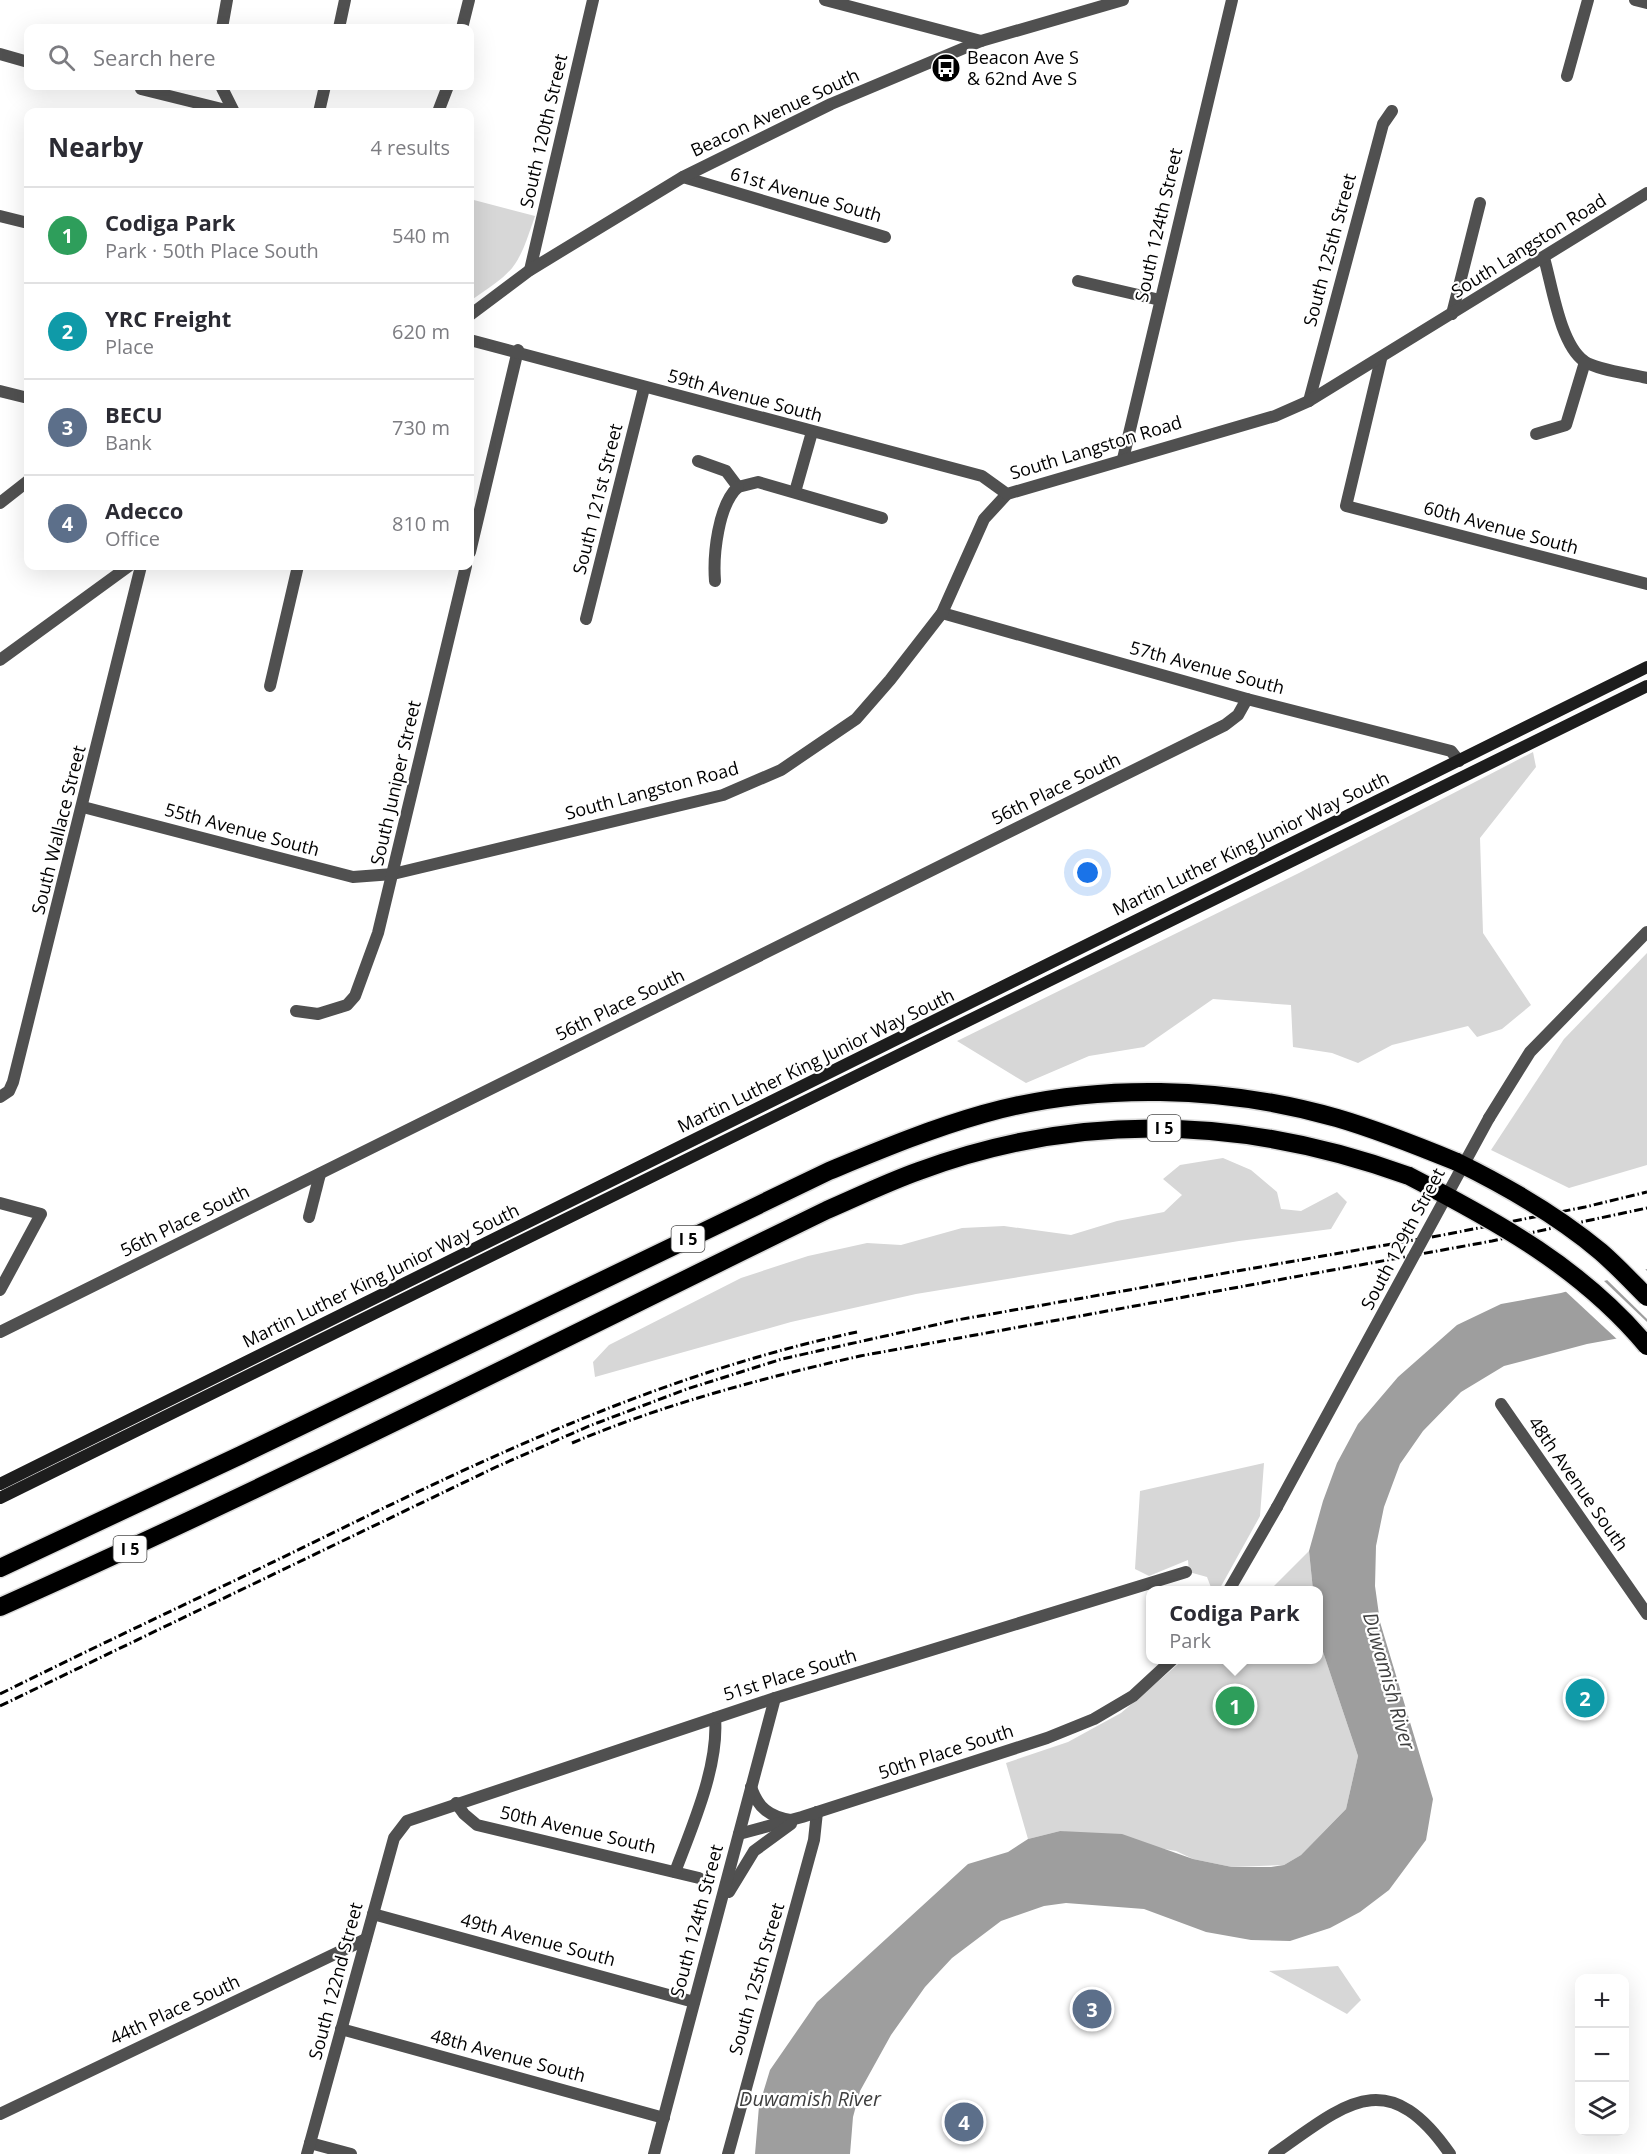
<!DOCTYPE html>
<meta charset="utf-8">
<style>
body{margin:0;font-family:"Open Sans",sans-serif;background:#f2f2f3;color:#2b2b33}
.controls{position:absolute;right:18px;bottom:18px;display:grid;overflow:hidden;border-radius:12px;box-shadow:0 6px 24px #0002}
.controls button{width:54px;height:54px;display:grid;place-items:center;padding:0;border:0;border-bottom:2px solid #e1e1e2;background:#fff;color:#2b2b33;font:30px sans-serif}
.you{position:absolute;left:1088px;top:873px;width:21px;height:21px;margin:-15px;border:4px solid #fff;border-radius:50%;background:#1a73e8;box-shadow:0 0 0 9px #1a73e833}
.badge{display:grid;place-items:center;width:39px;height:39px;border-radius:50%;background:#2563eb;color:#fff;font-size:20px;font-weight:700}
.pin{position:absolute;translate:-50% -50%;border:3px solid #fff;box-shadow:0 2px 6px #0006}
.popup{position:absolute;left:1146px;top:1586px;width:177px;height:78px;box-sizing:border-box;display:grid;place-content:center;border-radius:12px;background:#fff;filter:drop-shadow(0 2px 4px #0005);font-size:20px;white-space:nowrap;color:#7c7c81}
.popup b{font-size:22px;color:#2b2b33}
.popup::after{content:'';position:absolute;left:50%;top:100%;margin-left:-12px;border:12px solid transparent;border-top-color:#fff}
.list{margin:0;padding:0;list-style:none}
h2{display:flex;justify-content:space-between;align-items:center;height:78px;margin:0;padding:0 24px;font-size:26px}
h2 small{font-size:20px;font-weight:400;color:#7c7c81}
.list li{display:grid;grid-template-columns:39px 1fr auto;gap:18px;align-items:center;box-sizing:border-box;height:96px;padding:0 24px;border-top:2px solid #e1e1e2}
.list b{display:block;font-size:22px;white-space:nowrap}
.list p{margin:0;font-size:20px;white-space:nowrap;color:#7c7c81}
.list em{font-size:20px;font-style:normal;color:#7c7c81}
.icon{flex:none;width:33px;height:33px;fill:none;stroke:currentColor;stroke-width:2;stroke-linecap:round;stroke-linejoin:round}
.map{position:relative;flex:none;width:1647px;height:2154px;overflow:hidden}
.search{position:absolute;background:#fff;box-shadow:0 6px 24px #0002;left:24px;top:24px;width:450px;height:66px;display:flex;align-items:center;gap:15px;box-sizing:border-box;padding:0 21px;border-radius:12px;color:#7c7c81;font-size:22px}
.panel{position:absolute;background:#fff;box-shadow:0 6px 24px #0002;left:24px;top:108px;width:450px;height:462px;border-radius:12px}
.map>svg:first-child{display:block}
.green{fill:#d7d7d7}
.water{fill:#9e9e9e}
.pier{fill:#fff}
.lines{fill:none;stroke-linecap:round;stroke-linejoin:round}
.motorway-casing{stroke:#dbdbdb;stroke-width:21}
.minor{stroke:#505050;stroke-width:12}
.tertiary{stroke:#505050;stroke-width:12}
.secondary{stroke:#1d1d1d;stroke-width:12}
.motorway{stroke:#000;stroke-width:18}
.rail{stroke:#000;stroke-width:3;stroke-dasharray:9 3 1.5 3;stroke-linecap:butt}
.motorway-bridge-casing{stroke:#dbdbdb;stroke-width:21;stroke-linecap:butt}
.tertiary-bridge{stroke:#505050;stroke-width:12}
.motorway-bridge{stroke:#000;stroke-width:18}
.labels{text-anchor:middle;stroke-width:4.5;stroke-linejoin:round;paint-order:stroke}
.shield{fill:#fff;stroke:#4c4c4c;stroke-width:1.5}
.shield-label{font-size:16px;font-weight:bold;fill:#000}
.poi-label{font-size:18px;fill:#000;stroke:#fff;text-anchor:start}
.street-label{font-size:18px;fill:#000;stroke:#fff}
.water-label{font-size:20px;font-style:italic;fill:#3f3f3f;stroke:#fff}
</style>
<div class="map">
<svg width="1647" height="2154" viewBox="0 0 1647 2154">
<rect width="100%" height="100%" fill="#fff"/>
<g class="green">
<path d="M470 199 535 216C517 269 516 270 470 301Z"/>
<polygon points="1533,752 1536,767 1480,838 1483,933 1531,1005 1502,1029 1477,1037 1468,1026 1392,1045 1358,1063 1332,1053 1293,1047 1291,1005 1213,999 1144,1047 1089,1056 1026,1083 957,1041 1299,873"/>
<polygon points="1647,953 1647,1165 1569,1188 1491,1150 1564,1039"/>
<polygon points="1223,1158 1251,1170 1277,1192 1281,1209 1301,1211 1337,1192 1347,1202 1331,1229 1239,1241 916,1294 791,1322 595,1377 593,1362 609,1345 741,1278 808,1256 867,1243 901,1245 962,1228 1004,1226 1071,1235 1117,1221 1164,1212 1182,1195 1163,1179 1180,1165"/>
<polygon points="1264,1463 1260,1516 1219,1590 1212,1590 1207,1577 1189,1572 1188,1560 1149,1576 1135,1569 1140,1491"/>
<polygon points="1309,1551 1313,1590 1270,1590"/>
<polygon points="1319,1640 1358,1756 1346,1809 1301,1855 1284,1865 1232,1867 1193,1859 1176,1851 1060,1831 1028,1839 1006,1763 1068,1742 1121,1713 1183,1660 1319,1660"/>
<polygon points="1338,1966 1361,2000 1347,2014 1269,1971"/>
</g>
<polygon class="water" points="1647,1269 1647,1333 1587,1344 1504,1366 1461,1392 1423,1431 1400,1464 1384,1507 1376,1546 1375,1586 1380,1622 1433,1799 1426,1840 1389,1890 1360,1912 1330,1928 1290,1941 1251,1940 1206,1932 1144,1909 1066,1903 1044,1906 1001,1921 952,1958 925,1987 891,2035 860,2091 853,2117 850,2154 755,2154 759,2106 770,2070 817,2002 968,1864 1008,1852 1028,1839 1060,1831 1122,1834 1193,1859 1232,1867 1271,1867 1284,1865 1301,1855 1346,1809 1358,1756 1319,1640 1319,1590 1313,1590 1309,1551 1323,1501 1337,1463 1358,1424 1398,1377 1457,1325 1501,1304 1561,1293"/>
<g class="pier">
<polygon points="1643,1267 1647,1271 1647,1319 1605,1278"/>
<polygon points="1602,1279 1647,1322 1647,1336 1620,1342 1563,1289"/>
</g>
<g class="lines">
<g class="motorway-casing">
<g id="motorway">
<path d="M0 1568 241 1455 829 1171C880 1150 930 1129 983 1114 1096 1082 1225 1086 1337 1118 1378 1130 1418 1146 1457 1162"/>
<path d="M0 1607C279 1483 552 1344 827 1210 857 1197 888 1182 919 1171 1083 1110 1246 1117 1409 1176"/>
</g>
</g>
<g class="minor">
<polyline points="825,0 981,41"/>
<polyline points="222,28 227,0"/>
<polyline points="339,28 345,0"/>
<polyline points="462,28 469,0"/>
<polyline points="0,54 28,62"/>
<polyline points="1567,76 1588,0"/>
<polyline points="221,86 234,112"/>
<polyline points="141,89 234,112"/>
<polyline points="319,112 325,86"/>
<polyline points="438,112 448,86"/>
<polyline points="683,177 885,237"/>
<polyline points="0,216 28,223"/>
<path d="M1544 258C1552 285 1560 344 1584 361 1596 370 1632 374 1647 378"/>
<polyline points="530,270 593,0"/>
<polyline points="1078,281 1160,300"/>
<polyline points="1452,314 1480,203"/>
<polyline points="1381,359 1346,506 1647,584"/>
<polyline points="0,391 28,398"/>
<polyline points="1309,401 1383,124 1392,111"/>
<polyline points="1536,434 1566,425 1585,362"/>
<polyline points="1123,459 1232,0"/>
<polyline points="698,461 726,471 738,487 758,482 882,518"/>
<polyline points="795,492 812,432"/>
<polyline points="0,503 28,481"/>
<polyline points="470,552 518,350"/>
<path d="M715 581C713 555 718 505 738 487"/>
<polyline points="942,613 1247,699 1451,751 1459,761"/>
<polyline points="586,619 644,388"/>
<polyline points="270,686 298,566"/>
<polyline points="83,807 353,877 393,874 723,795 781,770 856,719 890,680 942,613 984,519 1007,494"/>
<polyline points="296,1011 318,1014 347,1005 355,996 378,933 466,566"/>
<polyline points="0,1097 9,1091 13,1082 141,566"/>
<polyline points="0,1203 41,1214 0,1290"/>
<polyline points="309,1217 320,1174"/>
<polyline points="0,1332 1225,725 1238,715 1247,699"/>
<polyline points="1501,1404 1647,1614"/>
<polyline points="456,1803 464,1814 477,1825 699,1878"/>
<path d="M675 1872C692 1827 719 1766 715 1718"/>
<polyline points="373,1914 694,2002"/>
<polyline points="341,2029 664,2118"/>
<polyline points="0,2114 366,1939"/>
<polyline points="310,2143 351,2154"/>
<polyline points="307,2154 394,1838 407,1821 775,1698 1186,1572"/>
<polyline points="728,2154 814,1840 817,1812"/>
<path d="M1274 2154C1345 2104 1387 2063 1450 2154"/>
</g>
<g class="tertiary">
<polyline points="1635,0 1647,3"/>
<polyline points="470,315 530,270 683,177 831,104 981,41 1123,0"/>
<polyline points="470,340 982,476 1007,494 1275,416 1309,401 1647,193"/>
<polyline points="0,660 129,566"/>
<polyline points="1489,1118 1530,1052 1647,932"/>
<polyline points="1229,1590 1277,1507"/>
<path d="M751 1787C758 1808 769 1816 790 1820"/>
<polyline points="739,1834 802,1817 1047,1738 1094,1719 1133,1696 1172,1660"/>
<polyline points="729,1892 754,1851 791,1824"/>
<polyline points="654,2154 775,1698"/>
</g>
<g class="secondary">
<polyline points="0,1484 1647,667"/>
<polyline points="0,1498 1647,686"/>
</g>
<use href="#motorway" class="motorway"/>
<g class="rail">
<path d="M572 1443C664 1404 763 1378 860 1356L1492 1241 1647 1208"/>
<path d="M0 1694C102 1643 206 1595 308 1545 485 1458 663 1373 857 1332"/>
<polyline points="0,1706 496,1467 589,1426 687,1389 782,1359 957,1320 1443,1235 1585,1207 1647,1192"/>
</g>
<g class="motorway-bridge-casing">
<g id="motorway-bridge">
<path d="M1457 1162C1508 1187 1557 1215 1601 1252 1617 1266 1632 1282 1647 1297"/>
<path d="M1409 1176C1498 1222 1582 1268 1647 1346"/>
</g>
</g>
<polyline class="tertiary-bridge" points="1277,1507 1489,1118"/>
<use href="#motorway-bridge" class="motorway-bridge"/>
</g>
<defs>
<g id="bus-disc" transform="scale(1.5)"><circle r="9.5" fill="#000" stroke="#fff"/><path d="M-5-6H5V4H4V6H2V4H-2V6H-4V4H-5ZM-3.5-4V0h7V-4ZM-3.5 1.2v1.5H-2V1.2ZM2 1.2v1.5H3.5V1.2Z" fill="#fff"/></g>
</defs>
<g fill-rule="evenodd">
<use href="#bus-disc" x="946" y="68"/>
</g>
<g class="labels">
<g class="shield">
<rect x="1147.5" y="1115" width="33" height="26" rx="4.5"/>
<rect x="671.5" y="1226" width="33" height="26" rx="4.5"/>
<rect x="113.5" y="1536" width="33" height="26" rx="4.5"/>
</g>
<g class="shield-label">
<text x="1164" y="1134">I 5</text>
<text x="688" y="1245">I 5</text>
<text x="130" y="1555">I 5</text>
</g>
<g class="poi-label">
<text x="967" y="64">Beacon Ave S<tspan x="967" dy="21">&amp; 62nd Ave S</tspan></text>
</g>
<g class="street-label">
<text transform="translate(775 113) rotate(-25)" y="6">Beacon Avenue South</text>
<text transform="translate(544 131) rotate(-77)" y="6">South 120th Street</text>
<text transform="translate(806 195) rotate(16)" y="6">61st Avenue South</text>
<text transform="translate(1159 225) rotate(-77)" y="6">South 124th Street</text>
<text transform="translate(1529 246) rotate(-32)" y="6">South Langston Road</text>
<text transform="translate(1330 250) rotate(-75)" y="6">South 125th Street</text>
<text transform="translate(745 396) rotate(15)" y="6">59th Avenue South</text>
<text transform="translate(1096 448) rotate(-17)" y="6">South Langston Road</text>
<text transform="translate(598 499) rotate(-76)" y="6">South 121st Street</text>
<text transform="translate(1501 528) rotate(15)" y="6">60th Avenue South</text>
<text transform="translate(1207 668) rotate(15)" y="6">57th Avenue South</text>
<text transform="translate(396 783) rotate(-77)" y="6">South Juniper Street</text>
<text transform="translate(1056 789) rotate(-26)" y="6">56th Place South</text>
<text transform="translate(652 791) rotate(-15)" y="6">South Langston Road</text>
<text transform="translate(59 830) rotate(-76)" y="6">South Wallace Street</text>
<text transform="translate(242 830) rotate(15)" y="6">55th Avenue South</text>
<text transform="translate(1251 844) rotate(-26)" y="6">Martin Luther King Junior Way South</text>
<text transform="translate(620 1005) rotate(-26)" y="6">56th Place South</text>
<text transform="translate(816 1061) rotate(-26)" y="6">Martin Luther King Junior Way South</text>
<text transform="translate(185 1221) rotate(-26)" y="6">56th Place South</text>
<text transform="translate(1403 1239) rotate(-62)" y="6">South 129th Street</text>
<text transform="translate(381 1276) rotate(-26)" y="6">Martin Luther King Junior Way South</text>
<text transform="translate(1578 1484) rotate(55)" y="6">48th Avenue South</text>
<text transform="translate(790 1675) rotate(-17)" y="6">51st Place South</text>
<text transform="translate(946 1752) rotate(-18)" y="6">50th Place South</text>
<text transform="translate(578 1830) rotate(13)" y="6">50th Avenue South</text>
<text transform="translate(697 1921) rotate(-75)" y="6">South 124th Street</text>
<text transform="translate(538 1940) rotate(15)" y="6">49th Avenue South</text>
<text transform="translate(757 1979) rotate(-74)" y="6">South 125th Street</text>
<text transform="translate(336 1981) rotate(-75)" y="6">South 122nd Street</text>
<text transform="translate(175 2010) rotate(-25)" y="6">44th Place South</text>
<text transform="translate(508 2056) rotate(15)" y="6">48th Avenue South</text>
</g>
<g class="water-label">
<text transform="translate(1389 1681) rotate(74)" y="7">Duwamish River</text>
<text x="810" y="2106">Duwamish River</text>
</g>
</g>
</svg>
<div class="controls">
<button>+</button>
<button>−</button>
<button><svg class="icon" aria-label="layers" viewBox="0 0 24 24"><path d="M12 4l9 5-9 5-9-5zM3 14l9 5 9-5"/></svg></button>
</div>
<div class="you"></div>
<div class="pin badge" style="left:1235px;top:1706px;background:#2e9e5b">1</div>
<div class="popup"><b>Codiga Park</b>Park</div>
<div class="pin badge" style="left:1585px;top:1698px;background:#0f9aa8">2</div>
<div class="pin badge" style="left:1092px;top:2009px;background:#5c6f8a">3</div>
<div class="pin badge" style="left:964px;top:2122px;background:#5c6f8a">4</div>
<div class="search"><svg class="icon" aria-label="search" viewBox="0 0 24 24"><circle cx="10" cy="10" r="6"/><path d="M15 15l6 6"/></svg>Search here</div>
<section class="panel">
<h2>Nearby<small>4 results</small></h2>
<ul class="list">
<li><span class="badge" style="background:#2e9e5b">1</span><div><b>Codiga Park</b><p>Park · 50th Place South</p></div><em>540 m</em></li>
<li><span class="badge" style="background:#0f9aa8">2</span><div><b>YRC Freight</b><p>Place</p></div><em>620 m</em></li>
<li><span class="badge" style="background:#5c6f8a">3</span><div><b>BECU</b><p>Bank</p></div><em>730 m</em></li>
<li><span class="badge" style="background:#5c6f8a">4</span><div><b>Adecco</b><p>Office</p></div><em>810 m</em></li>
</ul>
</section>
</div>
